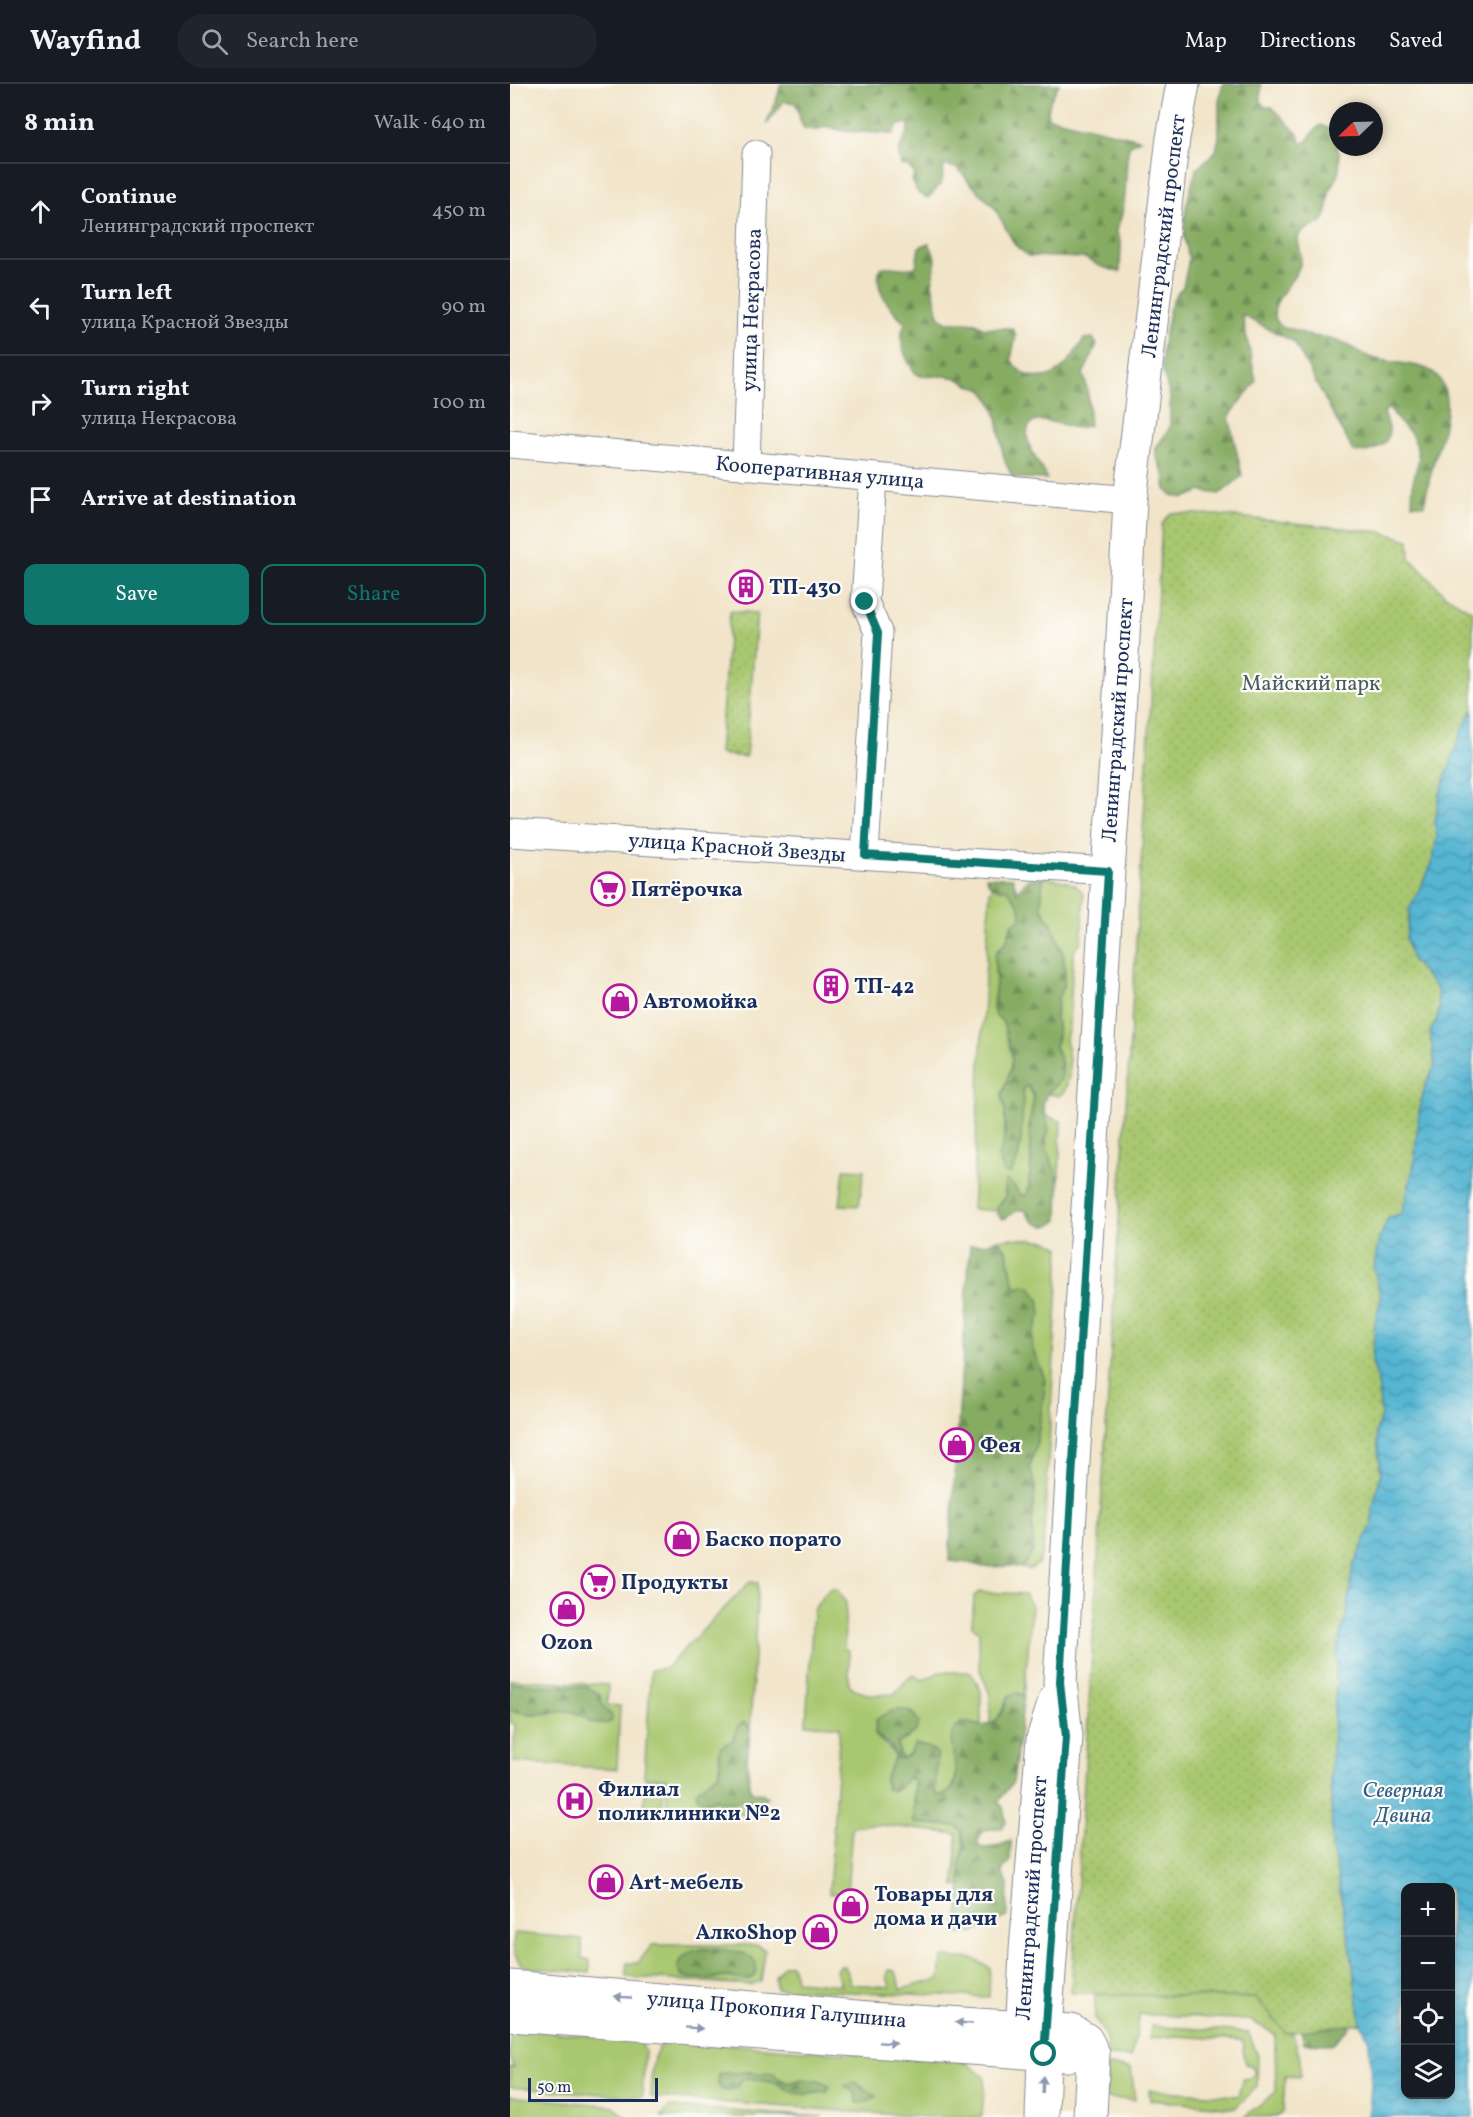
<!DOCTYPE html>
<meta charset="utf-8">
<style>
body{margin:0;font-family:Vollkorn,serif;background:#20242c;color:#f1f3f6}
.controls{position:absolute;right:18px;bottom:18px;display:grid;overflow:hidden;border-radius:12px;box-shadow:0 3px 9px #0003}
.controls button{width:54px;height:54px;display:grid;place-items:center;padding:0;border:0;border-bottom:2px solid #363941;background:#171b24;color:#f1f3f6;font:30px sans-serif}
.compass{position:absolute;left:819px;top:18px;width:54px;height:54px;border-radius:50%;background:#171b24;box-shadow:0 3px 9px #0003;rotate:247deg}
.scale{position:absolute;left:18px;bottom:15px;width:130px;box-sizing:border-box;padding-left:6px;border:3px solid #1b2f5e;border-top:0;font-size:16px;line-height:21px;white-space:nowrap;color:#1b2f5e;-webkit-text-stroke:4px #fdfcf7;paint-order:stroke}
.stop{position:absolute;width:18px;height:18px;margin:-14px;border:4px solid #0f766e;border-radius:50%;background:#fff}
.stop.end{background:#0f766e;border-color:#fff;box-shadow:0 2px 6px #0008}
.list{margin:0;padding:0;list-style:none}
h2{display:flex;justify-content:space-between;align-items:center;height:78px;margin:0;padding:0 24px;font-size:26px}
h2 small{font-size:20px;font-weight:400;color:#9ea1a6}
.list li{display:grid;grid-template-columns:39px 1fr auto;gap:18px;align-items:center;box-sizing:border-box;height:96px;padding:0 24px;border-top:2px solid #363941}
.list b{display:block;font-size:22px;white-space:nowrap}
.list p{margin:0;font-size:20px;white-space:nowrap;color:#9ea1a6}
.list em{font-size:20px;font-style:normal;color:#9ea1a6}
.actions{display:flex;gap:12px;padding:18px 24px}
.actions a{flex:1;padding:14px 0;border:2px solid #0f766e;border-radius:12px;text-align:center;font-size:21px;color:#0f766e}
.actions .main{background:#0f766e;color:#fff}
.icon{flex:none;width:33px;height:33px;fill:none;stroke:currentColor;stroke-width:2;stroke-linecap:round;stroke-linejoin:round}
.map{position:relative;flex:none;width:963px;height:2033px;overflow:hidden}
header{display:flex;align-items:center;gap:36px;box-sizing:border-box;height:84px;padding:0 30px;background:#171b24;border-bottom:2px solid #363941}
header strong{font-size:28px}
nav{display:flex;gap:33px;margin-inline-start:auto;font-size:21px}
.search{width:420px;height:54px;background:#20242c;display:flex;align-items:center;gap:15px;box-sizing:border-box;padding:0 21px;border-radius:33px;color:#9ea1a6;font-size:22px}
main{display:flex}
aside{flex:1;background:#171b24}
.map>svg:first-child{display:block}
.green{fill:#a9c76f;stroke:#627b66;stroke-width:1.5;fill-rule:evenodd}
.forest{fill:url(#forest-firs);stroke:#506e60;stroke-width:1.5}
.park{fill:url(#park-dots);stroke:#627b66;stroke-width:1.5}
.water{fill:url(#water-waves);stroke:#387298;stroke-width:1.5;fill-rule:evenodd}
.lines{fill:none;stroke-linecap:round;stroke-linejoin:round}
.minor-casing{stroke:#868a93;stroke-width:29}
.major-casing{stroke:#868a93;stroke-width:35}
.minor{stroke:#fff;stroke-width:27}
.major{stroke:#fff;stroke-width:33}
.oneway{fill:#8d97ae}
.route{stroke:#0f766e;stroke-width:8}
.labels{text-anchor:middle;stroke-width:4.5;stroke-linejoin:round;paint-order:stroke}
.street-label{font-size:21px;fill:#1b2f5e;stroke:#fdfcf7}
.poi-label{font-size:21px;font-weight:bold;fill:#1b2f5e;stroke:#fdfcf7;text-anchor:start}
.park-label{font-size:21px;fill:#465d63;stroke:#fdfcf7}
.water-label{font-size:22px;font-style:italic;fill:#2f5e87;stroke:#fdfcf7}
</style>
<header>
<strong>Wayfind</strong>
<div class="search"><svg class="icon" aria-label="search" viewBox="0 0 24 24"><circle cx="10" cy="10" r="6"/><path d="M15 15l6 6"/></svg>Search here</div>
<nav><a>Map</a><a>Directions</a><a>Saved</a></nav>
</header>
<main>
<aside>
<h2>8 min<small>Walk · 640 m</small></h2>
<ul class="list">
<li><svg class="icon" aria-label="ahead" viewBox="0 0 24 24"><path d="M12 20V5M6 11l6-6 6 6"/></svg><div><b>Continue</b><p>Ленинградский проспект</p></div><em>450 m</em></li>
<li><svg class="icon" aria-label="left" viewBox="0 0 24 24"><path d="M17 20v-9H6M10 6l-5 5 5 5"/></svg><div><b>Turn left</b><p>улица Красной Звезды</p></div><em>90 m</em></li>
<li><svg class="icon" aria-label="right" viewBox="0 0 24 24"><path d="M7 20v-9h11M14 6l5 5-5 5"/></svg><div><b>Turn right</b><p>улица Некрасова</p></div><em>100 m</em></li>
<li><svg class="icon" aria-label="arrive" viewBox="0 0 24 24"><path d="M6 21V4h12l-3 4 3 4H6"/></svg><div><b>Arrive at destination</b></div></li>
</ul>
<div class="actions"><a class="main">Save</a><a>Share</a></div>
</aside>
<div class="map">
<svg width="963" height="2033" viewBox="0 0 963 2033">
<defs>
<pattern id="forest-firs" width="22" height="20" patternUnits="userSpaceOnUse" patternTransform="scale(1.5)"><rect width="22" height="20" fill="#86ac62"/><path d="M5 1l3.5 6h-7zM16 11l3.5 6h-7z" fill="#6d8c54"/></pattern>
<pattern id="park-dots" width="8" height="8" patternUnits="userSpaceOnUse" patternTransform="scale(1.5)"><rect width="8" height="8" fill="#a9c76f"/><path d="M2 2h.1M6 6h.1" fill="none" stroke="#91ab63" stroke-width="1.8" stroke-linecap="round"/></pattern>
<pattern id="water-waves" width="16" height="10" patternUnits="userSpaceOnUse" patternTransform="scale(1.5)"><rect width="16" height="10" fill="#54b5d2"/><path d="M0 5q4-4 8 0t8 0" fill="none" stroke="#4594ae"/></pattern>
</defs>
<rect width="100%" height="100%" fill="#fdfcf7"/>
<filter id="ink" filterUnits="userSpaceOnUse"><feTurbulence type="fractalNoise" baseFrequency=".0167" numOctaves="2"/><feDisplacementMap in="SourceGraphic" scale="12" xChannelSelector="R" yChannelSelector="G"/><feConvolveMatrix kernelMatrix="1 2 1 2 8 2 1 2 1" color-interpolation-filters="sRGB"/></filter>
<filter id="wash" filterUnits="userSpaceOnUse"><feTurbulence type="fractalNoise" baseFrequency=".008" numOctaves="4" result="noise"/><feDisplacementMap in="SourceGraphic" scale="24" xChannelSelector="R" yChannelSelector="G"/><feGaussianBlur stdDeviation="1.35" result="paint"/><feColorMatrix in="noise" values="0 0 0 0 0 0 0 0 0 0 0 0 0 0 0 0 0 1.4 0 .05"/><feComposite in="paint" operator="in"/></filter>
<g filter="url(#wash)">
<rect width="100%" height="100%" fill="#f1e4c8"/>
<g class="green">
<path d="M533 793C547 796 567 796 574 811L571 858 565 865 563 878 559 943 556 955 559 976V992L555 1007 549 1012 537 1010 552 980 545 962 548 952 546 932 548 914 554 900 555 885 553 870 546 850 531 823Z"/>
<path d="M484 802 490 805 497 804C503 816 513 820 511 834L502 841 496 858 487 866 485 876 486 900 483 918 495 944 502 972 501 984 492 1010 495 1027V1045L494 1057 488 1073 492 1083 508 1072 511 1052V1038L514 1004 518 1002 524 1013 519 1043 521 1077 518 1109 514 1112 509 1110 504 1102 494 1100C497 1116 495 1111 487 1122V1127L462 1125 480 807Z"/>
<path d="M536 1032 551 1037 549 1098C544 1086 534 1069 536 1056 537 1048 537 1041 536 1032Z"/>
<polygon points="334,1085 354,1086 349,1122 330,1121"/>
<path d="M501 1154C517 1156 537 1153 550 1164L533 1467 528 1480 520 1485 512 1484 523 1467 522 1439 525 1404 520 1383 526 1362 536 1298 522 1264 523 1249 528 1237 514 1201 507 1205C498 1189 504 1167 486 1156Z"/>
<polygon points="240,1498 248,1499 240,1647 238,1641 225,1649 223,1656 209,1670 211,1684 208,1690 196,1698 199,1717 204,1716 223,1718 235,1715 251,1718 252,1731 216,1730 211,1727 200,1729 157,1721 157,1694 134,1693 141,1586 156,1584"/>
<path d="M322 1505 327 1506 336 1519 334 1565 339 1566V1600C351 1613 368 1611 384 1610 392 1603 394 1595 404 1591L413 1596 430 1588H461L471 1607V1642L454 1638 441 1656C445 1672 453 1707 431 1712L425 1708 427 1670 405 1660 399 1671 393 1675 391 1674 387 1660 398 1654 405 1631C395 1625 381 1627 371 1633L365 1650C379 1669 394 1664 375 1693L395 1697 399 1693 404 1697V1739L446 1742 451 1744C458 1763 449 1782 451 1802L445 1803 447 1750 363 1740 342 1743 337 1809H319L330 1643 296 1640 303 1527 314 1510Z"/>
<path d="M469 1508 515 1510 522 1522 514 1612 509 1609 496 1616C493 1625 489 1637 480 1641V1611L469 1583V1548L462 1542 464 1512Z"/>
<polygon points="0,1595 98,1601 97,1621 110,1622 107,1685 3,1678 5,1640 0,1639 0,1626 23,1631 59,1627 69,1629 80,1638 89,1640 102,1632 93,1623 89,1610 77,1603 19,1601 0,1598"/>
<polygon points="136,1695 155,1696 152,1725 134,1724"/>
<path d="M5 1849 72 1855V1874L80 1876V1889L14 1883C4 1874 1 1861 5 1849Z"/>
<path d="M142 1861H247L255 1866 251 1898 240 1901 116 1893 117 1879H128ZM193 1865 229 1868 239 1895 214 1893 202 1895 175 1893 168 1883C172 1870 181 1869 193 1865Z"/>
<polygon points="432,1873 464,1875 480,1884 479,1913 266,1905 265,1893 273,1882 281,1880 287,1897 331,1901 326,1886 330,1882 335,1882 341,1900 380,1903 377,1892 379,1886 382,1886 386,1888 391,1905 430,1895"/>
<path d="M585 1910 746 1914 776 1948 783 1950 790 1974V1993L775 1992 773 2028 767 2033H734L766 2008 765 1950 740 1936 630 1930 621 1973 597 1972C598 1956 595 1947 585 1935Z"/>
<polygon points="641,1942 738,1948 748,1972 747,2003 725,2024 640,2016 639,2006 728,2012 733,1995 741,1994 745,1987 741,1981 735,1980 732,1956 665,1952 639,1955"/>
<polygon points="0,1944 130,1957 135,1967 132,2013 0,2003 0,1983 4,1983 0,1973"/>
<path d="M155 1956 456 1978 475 1994 472 2033H415L141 2013C142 1992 139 1971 155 1956ZM237 1988 265 1990 266 1993 279 1999 286 1997 308 1996 317 2008 299 2010 277 2006 270 2000 239 1994 231 1996 226 2004 215 2007 208 2000 216 1989 225 1990Z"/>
<polygon points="597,1982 621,1984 625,2016 595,2014"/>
<polygon points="0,2012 104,2022 116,2033 0,2033"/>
<polygon points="160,2023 313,2033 151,2033"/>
</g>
<g class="forest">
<path d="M270 0H461L469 2 471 0H549L540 17 537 33 630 55 619 62C613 92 620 117 606 146L611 160 610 188 592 183 575 174 518 172 505 161 484 123 458 97 453 90 447 84 434 81 432 99 418 114 408 109 402 96 405 90 398 82 391 81C383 61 400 57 399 39L388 41 383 50 334 47 316 42 306 46 294 44C288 37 290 27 285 19L274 17 257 40C260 27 270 13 270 0Z"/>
<path d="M713 0H751V18L755 23H762L788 50 792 61C801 55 802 46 811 41L823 47C827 62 833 76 827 93 826 97 822 101 820 105 817 117 820 127 812 138L791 148 788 153C788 164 793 170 790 181 784 201 748 224 773 244 784 245 789 247 799 251 809 254 820 254 830 258 840 262 849 268 859 273 873 279 902 278 917 285 950 299 932 352 924 377 920 391 917 407 914 421L902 420 903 398 909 375 906 360 900 348 889 338 882 327 877 324 874 329C876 335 880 342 879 348 878 364 856 371 843 367L784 258 732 231 746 297 719 333 732 392 710 410 691 407 674 414 661 411 656 406 654 391 646 371V364L658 347 660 340V312L652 285V265L659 227 664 214 673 203 679 175 674 152 676 122 686 86 706 67 709 53V17Z"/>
<path d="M419 159 426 175 422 200 429 232 437 238H456L466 239 474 244H502L506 251 501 275C510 294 533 299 550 286 560 279 567 265 574 255L583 254 587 261 573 290C579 305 579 325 579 341 577 341 571 344 570 344 556 345 511 320 518 357 521 371 532 382 537 395L503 394C500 388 497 382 495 377 488 354 491 331 477 311 473 305 468 304 462 302 455 300 450 294 442 293 415 288 408 304 395 270 390 259 390 250 395 239 380 223 363 208 370 184 383 180 394 188 406 183L409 163Z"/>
<path d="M476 793 503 794 507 808 518 795 533 793 531 823 542 840 553 870 555 885 554 900 548 914 546 932 548 952 545 962 553 986 551 995 537 1010 533 1019 539 1046 536 1056 537 1066 549 1098 548 1136C536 1148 521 1140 515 1126 505 1124 501 1133 492 1135L488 1131 487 1122C488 1119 491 1119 493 1117 499 1111 492 1102 496 1096L504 1102 509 1110 514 1112 518 1109 521 1077 519 1043 524 1013 518 1002 514 1004C511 1023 515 1079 499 1090L494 1088 488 1073 494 1057 495 1045V1027L492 1011 501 984 502 972 493 938 485 931 483 925 486 900 485 871 496 858 502 841 511 834C513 820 503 816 497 805 488 805 478 803 476 793Z"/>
<path d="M486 1156C504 1167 497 1189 507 1205L514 1201 521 1203 529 1216 531 1230 523 1250 522 1264 536 1298 526 1362 520 1383 525 1404 522 1439 523 1467 512 1484 502 1482 473 1483 459 1479 439 1477 460 1161 475 1160Z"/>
<path d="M0 1598 35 1602 77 1603 89 1610 93 1623 102 1632V1637C84 1648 75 1628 58 1627 37 1626 22 1634 0 1626Z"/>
<path d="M506 1609 514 1612 503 1698 488 1718 493 1723 496 1737 491 1745H480L472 1748 468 1757V1762L473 1764 484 1763 501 1757 500 1778 493 1785 492 1789 498 1799 497 1833C479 1838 467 1853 446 1850L451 1802 450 1778 455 1763 452 1747 446 1742 404 1739 405 1700 400 1693C391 1700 390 1710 377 1705L374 1696C378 1686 389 1675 381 1663 377 1658 370 1656 365 1650L366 1636C380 1625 399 1619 409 1638L406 1647 387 1660 391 1674 393 1675 399 1671 405 1660C414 1662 421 1663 427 1670L425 1708 431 1712C461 1706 435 1661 443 1647 445 1643 449 1640 454 1638L471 1642 483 1640 493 1627 498 1613Z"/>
<path d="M233 1638 238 1641 240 1647 237 1679 241 1708 252 1709 257 1713 251 1718 235 1715 223 1718 204 1716 193 1718 188 1714 186 1708 196 1698 208 1690C212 1681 208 1672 211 1663L223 1656 228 1642Z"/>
<path d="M193 1865C208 1866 245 1864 246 1883 247 1888 244 1893 240 1895 233 1898 224 1893 217 1893 212 1892 208 1895 203 1895 197 1896 176 1894 171 1891L168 1883C172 1870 181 1867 193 1865Z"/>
<polygon points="786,1924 841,1926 839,1944 822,1960 794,1959"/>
<path d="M237 1988 265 1990 266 1994 279 1999C291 1995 309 1994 319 2002L317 2008 295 2010 285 2009 277 2006 270 2000 239 1994 231 1996 226 2004 219 2007 211 2005 208 2000 209 1991C217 1987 228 1990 237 1988Z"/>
<polygon points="345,1998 367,2012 357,2018 347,2019 345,2009 335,2002"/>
</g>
<g class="park">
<polygon points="661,429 708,431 871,448 899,456 900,474 935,511 963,528 963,625 952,646 929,713 925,739 927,753 922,780 900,824 896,855 902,876 927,905 929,925 927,935 920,948 925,981 914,1005 909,1029 904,1082 892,1129 878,1134 868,1159 864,1184 871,1214 865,1240 862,1278 868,1296 871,1333 866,1348 871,1388 863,1424 862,1440 843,1483 837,1529 828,1562 821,1687 822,1763 841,1867 851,1939 776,1949 746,1914 561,1909 652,440"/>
<polygon points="220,527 247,529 236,673 209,670"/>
</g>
<path class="water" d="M963 625V2033H859L861 2001 859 1957 851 1939 841 1867 822 1763 821 1687 828 1562 837 1529 843 1482 862 1440 863 1424 871 1388 866 1348 871 1333 868 1296 862 1278 865 1240 871 1214 864 1184 868 1159 878 1134 892 1129 904 1082 909 1029 914 1005 925 981 920 948 927 935 929 925 927 905 902 876 896 855 900 824 922 780 927 753 925 739 929 713 952 646ZM896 1804H940V2010H896Z"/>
</g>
<g filter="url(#ink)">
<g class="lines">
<g class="minor-casing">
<g id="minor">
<polyline points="0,360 620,416"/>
<polyline points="236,382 246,70"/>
<polyline points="0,749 598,787"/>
<polyline points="355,771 368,548 355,518 363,393"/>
</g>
</g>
<g class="major-casing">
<g id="major">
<polyline points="0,1903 359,1934 561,1947 576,1956 583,1970 580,2033"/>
<polyline points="0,1931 557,1971"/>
<polyline points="512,1956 516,1866 533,1655 546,1614"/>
<polyline points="532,2033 535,1944 556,1653 550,1598 598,787 608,650 620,416 663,54 673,0"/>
</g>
</g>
<use href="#minor" class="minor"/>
<use href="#major" class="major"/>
</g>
<defs><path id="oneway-solid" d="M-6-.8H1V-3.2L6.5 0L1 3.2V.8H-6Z" transform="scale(1.5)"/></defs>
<g class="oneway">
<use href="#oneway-solid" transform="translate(113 1913) rotate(-175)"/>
<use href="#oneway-solid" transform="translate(454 1939) rotate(-177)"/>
<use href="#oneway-solid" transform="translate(184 1944) rotate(4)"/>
<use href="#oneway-solid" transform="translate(378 1959) rotate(4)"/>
<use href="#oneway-solid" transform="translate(533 2001) rotate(-88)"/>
</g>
</g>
<g class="lines" filter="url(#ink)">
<polyline class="route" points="355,518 368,549 355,771 598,787 550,1598 556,1653 534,1970"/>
</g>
<defs>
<g id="building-ring" transform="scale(1.725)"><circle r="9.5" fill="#fdfcf7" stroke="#b5179e" stroke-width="1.5"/><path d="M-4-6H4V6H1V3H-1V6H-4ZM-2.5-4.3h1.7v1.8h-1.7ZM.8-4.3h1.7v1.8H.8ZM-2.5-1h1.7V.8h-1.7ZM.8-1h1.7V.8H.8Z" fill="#b5179e"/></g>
<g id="supermarket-ring" transform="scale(1.725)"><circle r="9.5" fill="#fdfcf7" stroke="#b5179e" stroke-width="1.5"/><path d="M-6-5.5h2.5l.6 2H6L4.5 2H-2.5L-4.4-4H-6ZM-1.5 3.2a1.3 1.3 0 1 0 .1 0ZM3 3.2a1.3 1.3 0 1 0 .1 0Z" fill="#b5179e"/></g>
<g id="shop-ring" transform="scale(1.725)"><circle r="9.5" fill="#fdfcf7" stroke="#b5179e" stroke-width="1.5"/><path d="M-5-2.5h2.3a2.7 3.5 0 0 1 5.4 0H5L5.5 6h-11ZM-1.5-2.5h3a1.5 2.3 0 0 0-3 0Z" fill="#b5179e"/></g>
<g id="hospital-ring" transform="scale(1.725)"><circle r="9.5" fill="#fdfcf7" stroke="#b5179e" stroke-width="1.5"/><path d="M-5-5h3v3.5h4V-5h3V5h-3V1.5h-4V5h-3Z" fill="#b5179e"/></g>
</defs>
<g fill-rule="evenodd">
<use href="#building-ring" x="236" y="503"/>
<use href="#supermarket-ring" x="98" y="805"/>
<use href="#building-ring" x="321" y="902"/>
<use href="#shop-ring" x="110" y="917"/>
<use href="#shop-ring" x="447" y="1361"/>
<use href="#shop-ring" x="172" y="1455"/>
<use href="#supermarket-ring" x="88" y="1498"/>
<use href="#shop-ring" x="57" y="1525"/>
<use href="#hospital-ring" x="65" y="1717"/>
<use href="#shop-ring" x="96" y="1798"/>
<use href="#shop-ring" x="341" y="1822"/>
<use href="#shop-ring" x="310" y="1848"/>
</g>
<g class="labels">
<g class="street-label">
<text transform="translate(653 152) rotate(-83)" y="7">Ленинградский проспект</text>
<text transform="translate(241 226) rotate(-88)" y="7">улица Некрасова</text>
<text transform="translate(310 388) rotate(5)" y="7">Кооперативная улица</text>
<text transform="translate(607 636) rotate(-86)" y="7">Ленинградский проспект</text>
<text transform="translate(227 763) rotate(4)" y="7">улица Красной Звезды</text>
<text transform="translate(521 1814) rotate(-86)" y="7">Ленинградский проспект</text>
<text transform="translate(267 1925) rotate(5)" y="7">улица Прокопия Галушина</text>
</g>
<g class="poi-label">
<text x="259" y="510">ТП-430</text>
<text x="121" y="812">Пятёрочка</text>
<text x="344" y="909">ТП-42</text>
<text x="133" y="924">Автомойка</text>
<text x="470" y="1368">Фея</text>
<text x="195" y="1462">Баско порато</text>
<text x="111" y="1505">Продукты</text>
<text x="57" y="1565" text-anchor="middle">Ozon</text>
<text x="88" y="1712">Филиал<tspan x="88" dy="24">поликлиники №2</tspan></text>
<text x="119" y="1805">Art-мебель</text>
<text x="364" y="1817">Товары для<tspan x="364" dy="24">дома и дачи</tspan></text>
<text x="287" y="1855" text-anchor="end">АлкоShop</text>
</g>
<g class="park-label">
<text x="801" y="606">Майский парк</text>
</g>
<g class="water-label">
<text x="893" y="1713">Северная<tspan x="893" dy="25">Двина</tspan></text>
</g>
</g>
</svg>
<div class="controls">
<button>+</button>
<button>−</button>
<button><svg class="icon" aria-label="locate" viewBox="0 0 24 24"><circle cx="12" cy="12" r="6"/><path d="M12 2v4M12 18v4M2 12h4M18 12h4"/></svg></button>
<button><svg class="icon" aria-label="layers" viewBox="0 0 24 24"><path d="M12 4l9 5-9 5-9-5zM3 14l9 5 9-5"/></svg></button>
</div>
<svg class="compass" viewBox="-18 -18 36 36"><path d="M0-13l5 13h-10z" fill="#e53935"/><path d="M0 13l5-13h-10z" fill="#9ea1a6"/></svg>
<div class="scale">50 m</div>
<div class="stop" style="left:534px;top:1970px"></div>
<div class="stop end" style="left:355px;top:518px"></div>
</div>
</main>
